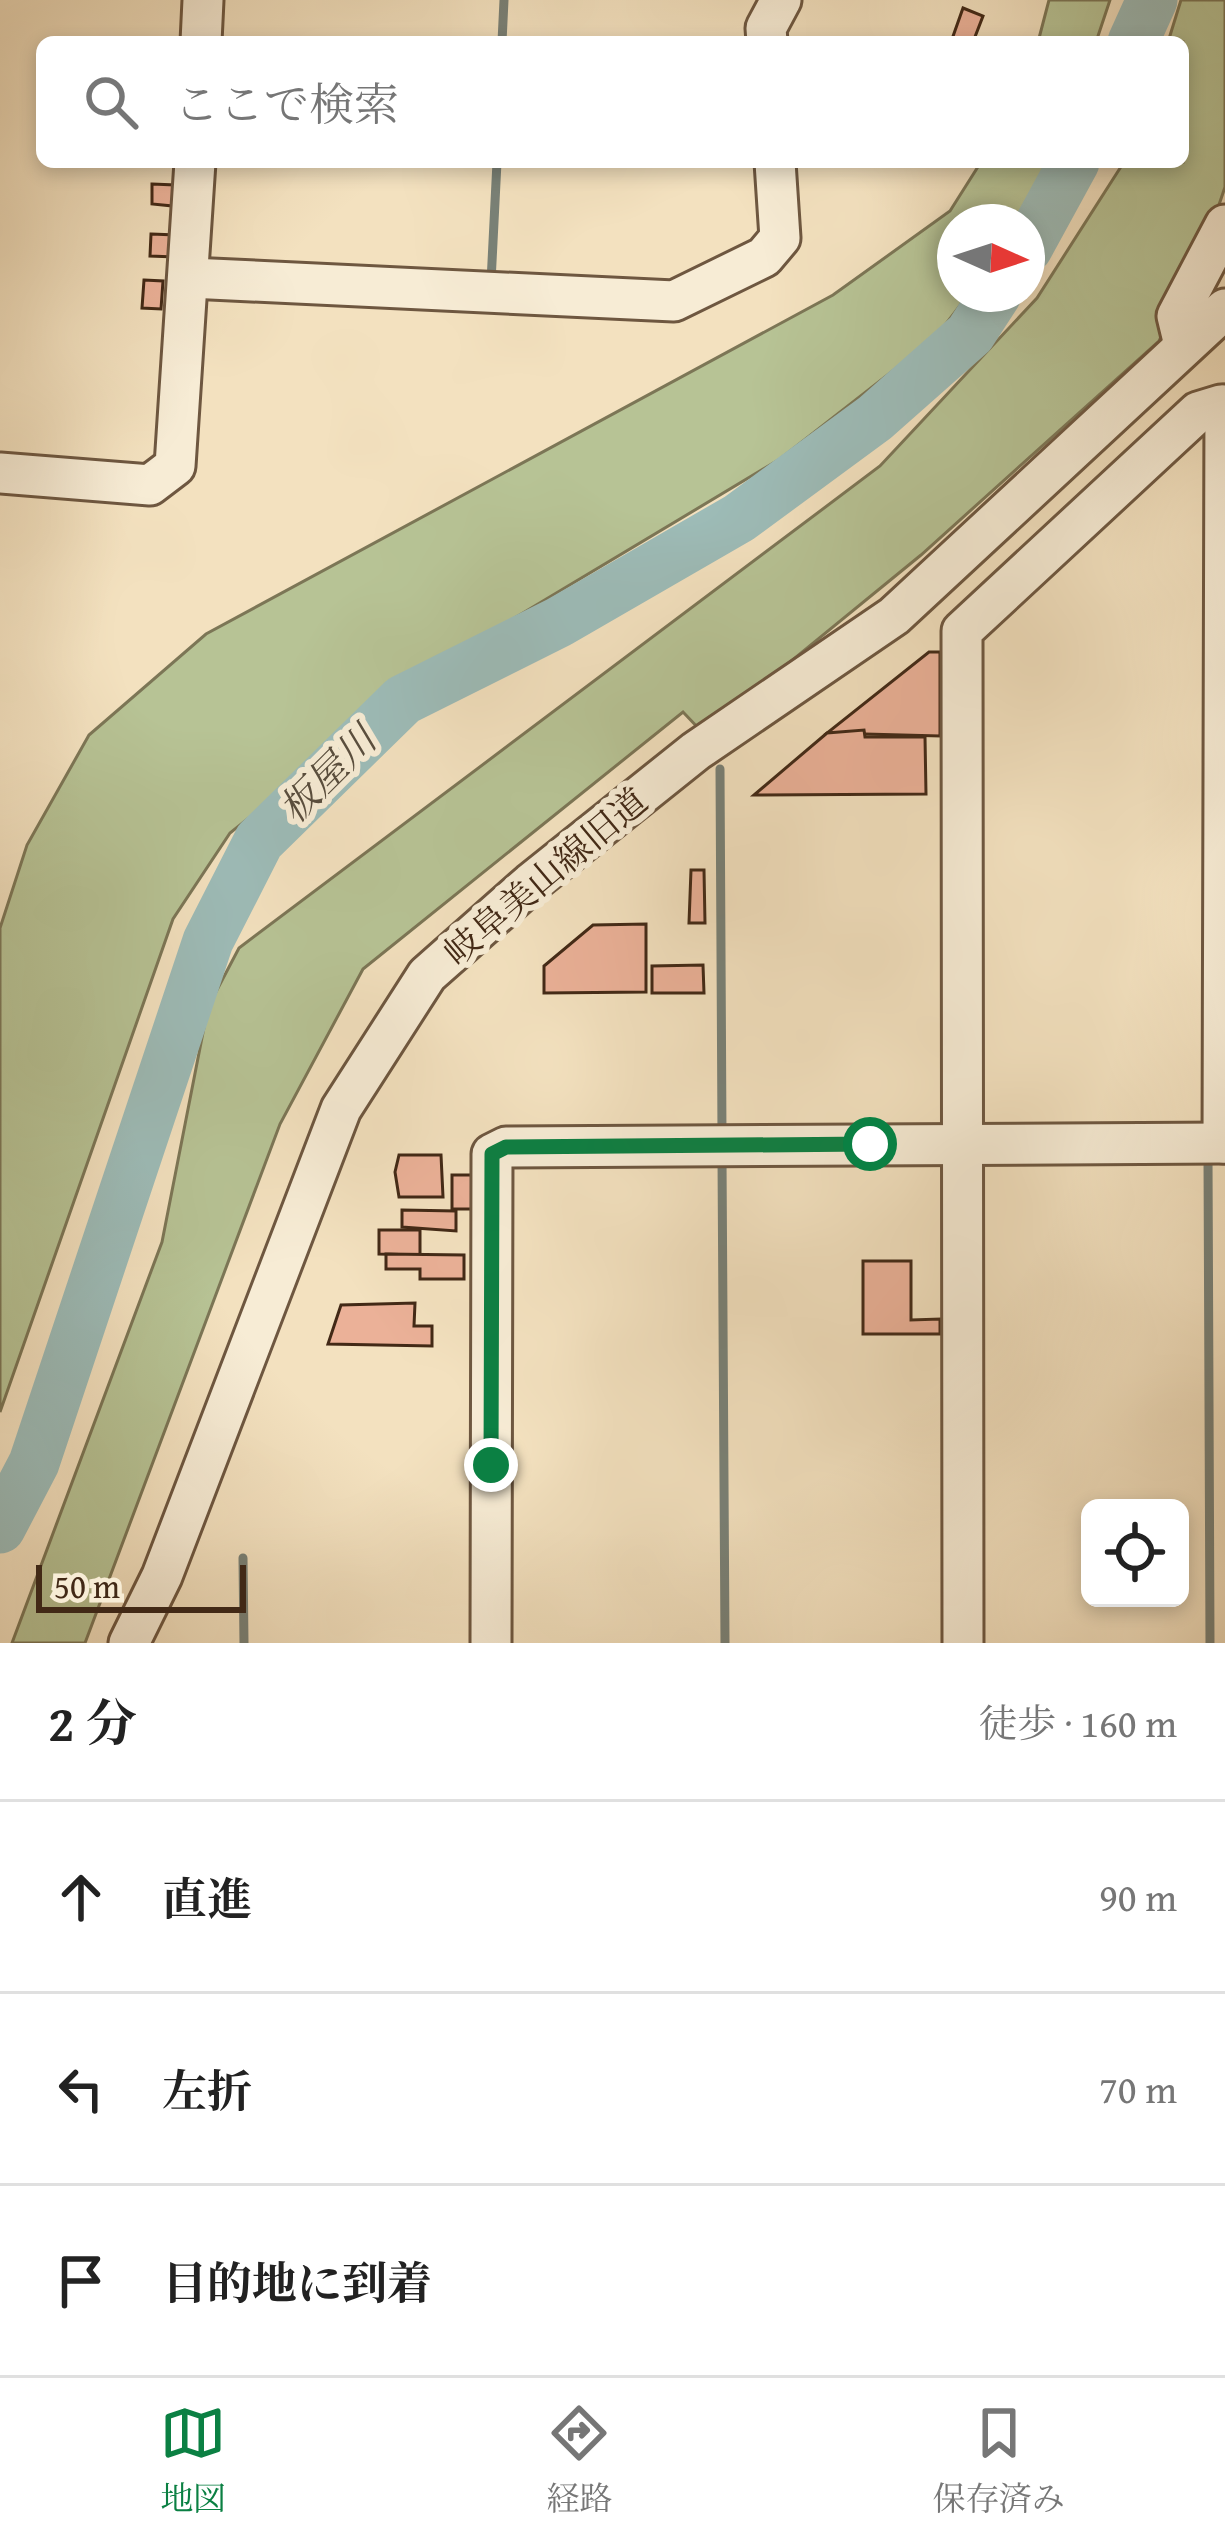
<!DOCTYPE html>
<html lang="ja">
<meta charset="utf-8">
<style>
body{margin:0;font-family:"Gentium Book Plus","Noto Serif JP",serif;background:#f2f2f2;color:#222}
.controls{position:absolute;right:36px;bottom:36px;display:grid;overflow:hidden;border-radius:18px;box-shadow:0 6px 18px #0003}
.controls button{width:108px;height:108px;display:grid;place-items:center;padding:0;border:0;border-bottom:3px solid #e0e0e0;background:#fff;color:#222;font:60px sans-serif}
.compass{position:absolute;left:937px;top:204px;width:108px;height:108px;border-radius:50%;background:#fff;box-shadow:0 6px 18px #0003;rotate:93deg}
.scale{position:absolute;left:36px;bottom:30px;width:210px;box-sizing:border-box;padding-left:12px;border:6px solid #422916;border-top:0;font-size:33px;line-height:42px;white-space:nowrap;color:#422916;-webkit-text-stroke:9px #f7ecd5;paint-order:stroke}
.stop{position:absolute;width:36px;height:36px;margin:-27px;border:9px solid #0b8043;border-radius:50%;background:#fff}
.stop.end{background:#0b8043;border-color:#fff;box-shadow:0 3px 12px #0008}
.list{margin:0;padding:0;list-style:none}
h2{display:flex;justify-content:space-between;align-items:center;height:156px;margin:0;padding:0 48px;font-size:51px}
h2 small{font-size:39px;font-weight:400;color:#767676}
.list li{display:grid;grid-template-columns:78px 1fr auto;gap:36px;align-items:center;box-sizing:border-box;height:192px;padding:0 48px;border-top:3px solid #e0e0e0}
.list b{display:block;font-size:45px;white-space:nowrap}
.list em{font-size:39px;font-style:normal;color:#767676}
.icon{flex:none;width:66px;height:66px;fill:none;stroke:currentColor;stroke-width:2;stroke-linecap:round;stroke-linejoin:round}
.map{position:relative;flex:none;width:1225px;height:1643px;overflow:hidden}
.search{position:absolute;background:#fff;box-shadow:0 6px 18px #0003;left:36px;right:36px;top:36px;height:132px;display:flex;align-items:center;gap:30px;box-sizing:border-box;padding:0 42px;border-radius:18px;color:#767676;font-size:45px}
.sheet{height:732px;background:#fff}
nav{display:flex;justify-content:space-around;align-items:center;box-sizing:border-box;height:168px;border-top:3px solid #e0e0e0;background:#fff;font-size:33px;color:#767676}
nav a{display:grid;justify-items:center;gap:6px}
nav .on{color:#0b8043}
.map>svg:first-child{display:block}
.green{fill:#b7c395;stroke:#7c7656;stroke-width:3}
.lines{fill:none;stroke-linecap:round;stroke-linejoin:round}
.stream{stroke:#798177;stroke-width:9}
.river{stroke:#9dbcb8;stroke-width:51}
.building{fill:#ebb198;stroke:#422916;stroke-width:3}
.minor-casing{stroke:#6e5740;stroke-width:45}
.minor{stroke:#f7ecd5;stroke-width:39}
.route{stroke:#0b8043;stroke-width:15}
.labels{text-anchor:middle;stroke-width:12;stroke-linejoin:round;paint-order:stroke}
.street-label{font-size:36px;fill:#422916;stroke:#f7ecd5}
.water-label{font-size:39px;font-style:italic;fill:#594e3e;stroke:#f7ecd5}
</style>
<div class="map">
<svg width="1225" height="1643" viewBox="0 0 1225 1643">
<rect width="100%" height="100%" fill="#f3e1bf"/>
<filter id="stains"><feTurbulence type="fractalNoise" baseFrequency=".00167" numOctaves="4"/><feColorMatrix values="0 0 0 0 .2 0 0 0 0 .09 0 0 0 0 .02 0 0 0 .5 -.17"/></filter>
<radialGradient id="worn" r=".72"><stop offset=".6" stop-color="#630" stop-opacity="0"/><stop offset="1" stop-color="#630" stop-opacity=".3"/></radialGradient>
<g class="green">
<polygon points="1049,0 1110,0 1096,42 1038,42"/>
<polygon points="1181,0 1225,0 1225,187 1201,258 1159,341 921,555 703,733 683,712 363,969 280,1124 85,1643 12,1643 162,1242 208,1007 239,948 880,466 1037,298 1124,162 1183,162 1183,42 1168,42"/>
<polygon points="981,162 1051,162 1023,222 955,222 955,294 969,294 935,338 780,459 448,658 230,833 173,919 0,1412 0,928 27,845 89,735 206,634 833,295 950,211"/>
</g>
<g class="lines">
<g class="stream">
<polyline points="502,42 504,0"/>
<polyline points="491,282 497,162"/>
<polyline points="720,769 722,1135"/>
<polyline points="722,1158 725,1643"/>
<polyline points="1208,1158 1210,1643"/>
<polyline points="243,1558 244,1643"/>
</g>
<g class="river">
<polyline points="1133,42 1152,0"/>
<polyline points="1027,248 1074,162"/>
<polyline points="0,1528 34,1463 208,941 259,841 403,700 559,622 739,518 875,418 970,334 996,294"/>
</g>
</g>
<g class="building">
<polygon points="963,8 983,16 973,42 951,42"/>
<polygon points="152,184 175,185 173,206 152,204"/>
<polygon points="151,234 176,235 175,257 150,256"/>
<polygon points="144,280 163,281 161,309 142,308"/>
<polygon points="929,652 940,652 940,736 827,733"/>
<polygon points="864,730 865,737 925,737 926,794 754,795 827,733"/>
<polygon points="691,870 704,870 705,923 689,923"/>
<polygon points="646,924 646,992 544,993 544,966 593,925"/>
<polygon points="703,965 704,993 652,993 652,966"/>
<polygon points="399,1155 441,1155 443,1197 399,1197 395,1172"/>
<rect x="452" y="1175" width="25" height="34"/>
<polygon points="402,1210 456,1211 456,1231 402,1227"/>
<polygon points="379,1230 420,1230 420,1255 379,1254"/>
<polygon points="386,1254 464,1255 464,1279 420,1279 420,1269 386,1269"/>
<polygon points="863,1261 911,1261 911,1320 940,1319 940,1334 863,1334"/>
<polygon points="415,1303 414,1326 432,1326 432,1346 328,1344 341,1305"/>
</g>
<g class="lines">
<g class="minor-casing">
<g id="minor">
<polyline points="201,42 203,0"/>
<polyline points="767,42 766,28 781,0"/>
<polyline points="190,278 674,301 764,257 780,238 775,162"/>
<polyline points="1184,345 1177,316 1225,225"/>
<polyline points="0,473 150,485 175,466 195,162"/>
<polyline points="1223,1143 1225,405"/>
<polyline points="129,1643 162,1576 341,1109 427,975 531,883 696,751 894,616 1225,309"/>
<polyline points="491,1643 492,1154 506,1147 1225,1143"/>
<polyline points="963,1643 962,631 1198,412 1221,405"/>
</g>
</g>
<use href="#minor" class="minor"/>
</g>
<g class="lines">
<polyline class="route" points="491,1465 492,1154 506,1147 870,1144"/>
</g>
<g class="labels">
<g class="street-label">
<text transform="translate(545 876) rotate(-40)" y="13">岐阜美山線旧道</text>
</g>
<g class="water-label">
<text transform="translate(327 774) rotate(-45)" y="14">板屋川</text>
</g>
</g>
<rect width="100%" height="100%" filter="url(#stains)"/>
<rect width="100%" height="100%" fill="url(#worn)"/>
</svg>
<div class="controls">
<button><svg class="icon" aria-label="locate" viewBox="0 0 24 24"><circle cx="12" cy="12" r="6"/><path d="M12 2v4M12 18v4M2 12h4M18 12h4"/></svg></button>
</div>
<svg class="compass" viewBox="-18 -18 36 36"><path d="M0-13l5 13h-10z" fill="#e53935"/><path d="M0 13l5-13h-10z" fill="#767676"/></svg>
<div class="scale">50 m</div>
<div class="stop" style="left:870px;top:1144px"></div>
<div class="stop end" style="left:491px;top:1465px"></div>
<div class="search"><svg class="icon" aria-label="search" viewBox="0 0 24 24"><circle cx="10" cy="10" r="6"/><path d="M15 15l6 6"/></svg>ここで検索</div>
</div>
<section class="sheet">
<h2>2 分<small>徒歩 · 160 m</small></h2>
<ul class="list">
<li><svg class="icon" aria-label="ahead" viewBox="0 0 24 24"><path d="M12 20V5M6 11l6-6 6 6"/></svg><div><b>直進</b></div><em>90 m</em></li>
<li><svg class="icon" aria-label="left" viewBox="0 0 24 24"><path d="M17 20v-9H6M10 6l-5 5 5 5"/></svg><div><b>左折</b></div><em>70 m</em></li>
<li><svg class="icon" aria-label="arrive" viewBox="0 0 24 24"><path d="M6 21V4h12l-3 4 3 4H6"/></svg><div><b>目的地に到着</b></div></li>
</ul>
</section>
<nav>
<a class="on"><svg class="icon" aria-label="map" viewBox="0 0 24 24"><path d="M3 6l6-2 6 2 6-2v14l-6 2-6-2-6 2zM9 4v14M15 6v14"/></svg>地図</a>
<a><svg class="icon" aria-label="directions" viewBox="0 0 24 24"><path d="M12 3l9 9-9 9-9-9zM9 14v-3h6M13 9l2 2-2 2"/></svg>経路</a>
<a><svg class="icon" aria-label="saved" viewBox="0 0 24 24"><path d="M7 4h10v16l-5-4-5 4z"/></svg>保存済み</a>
</nav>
